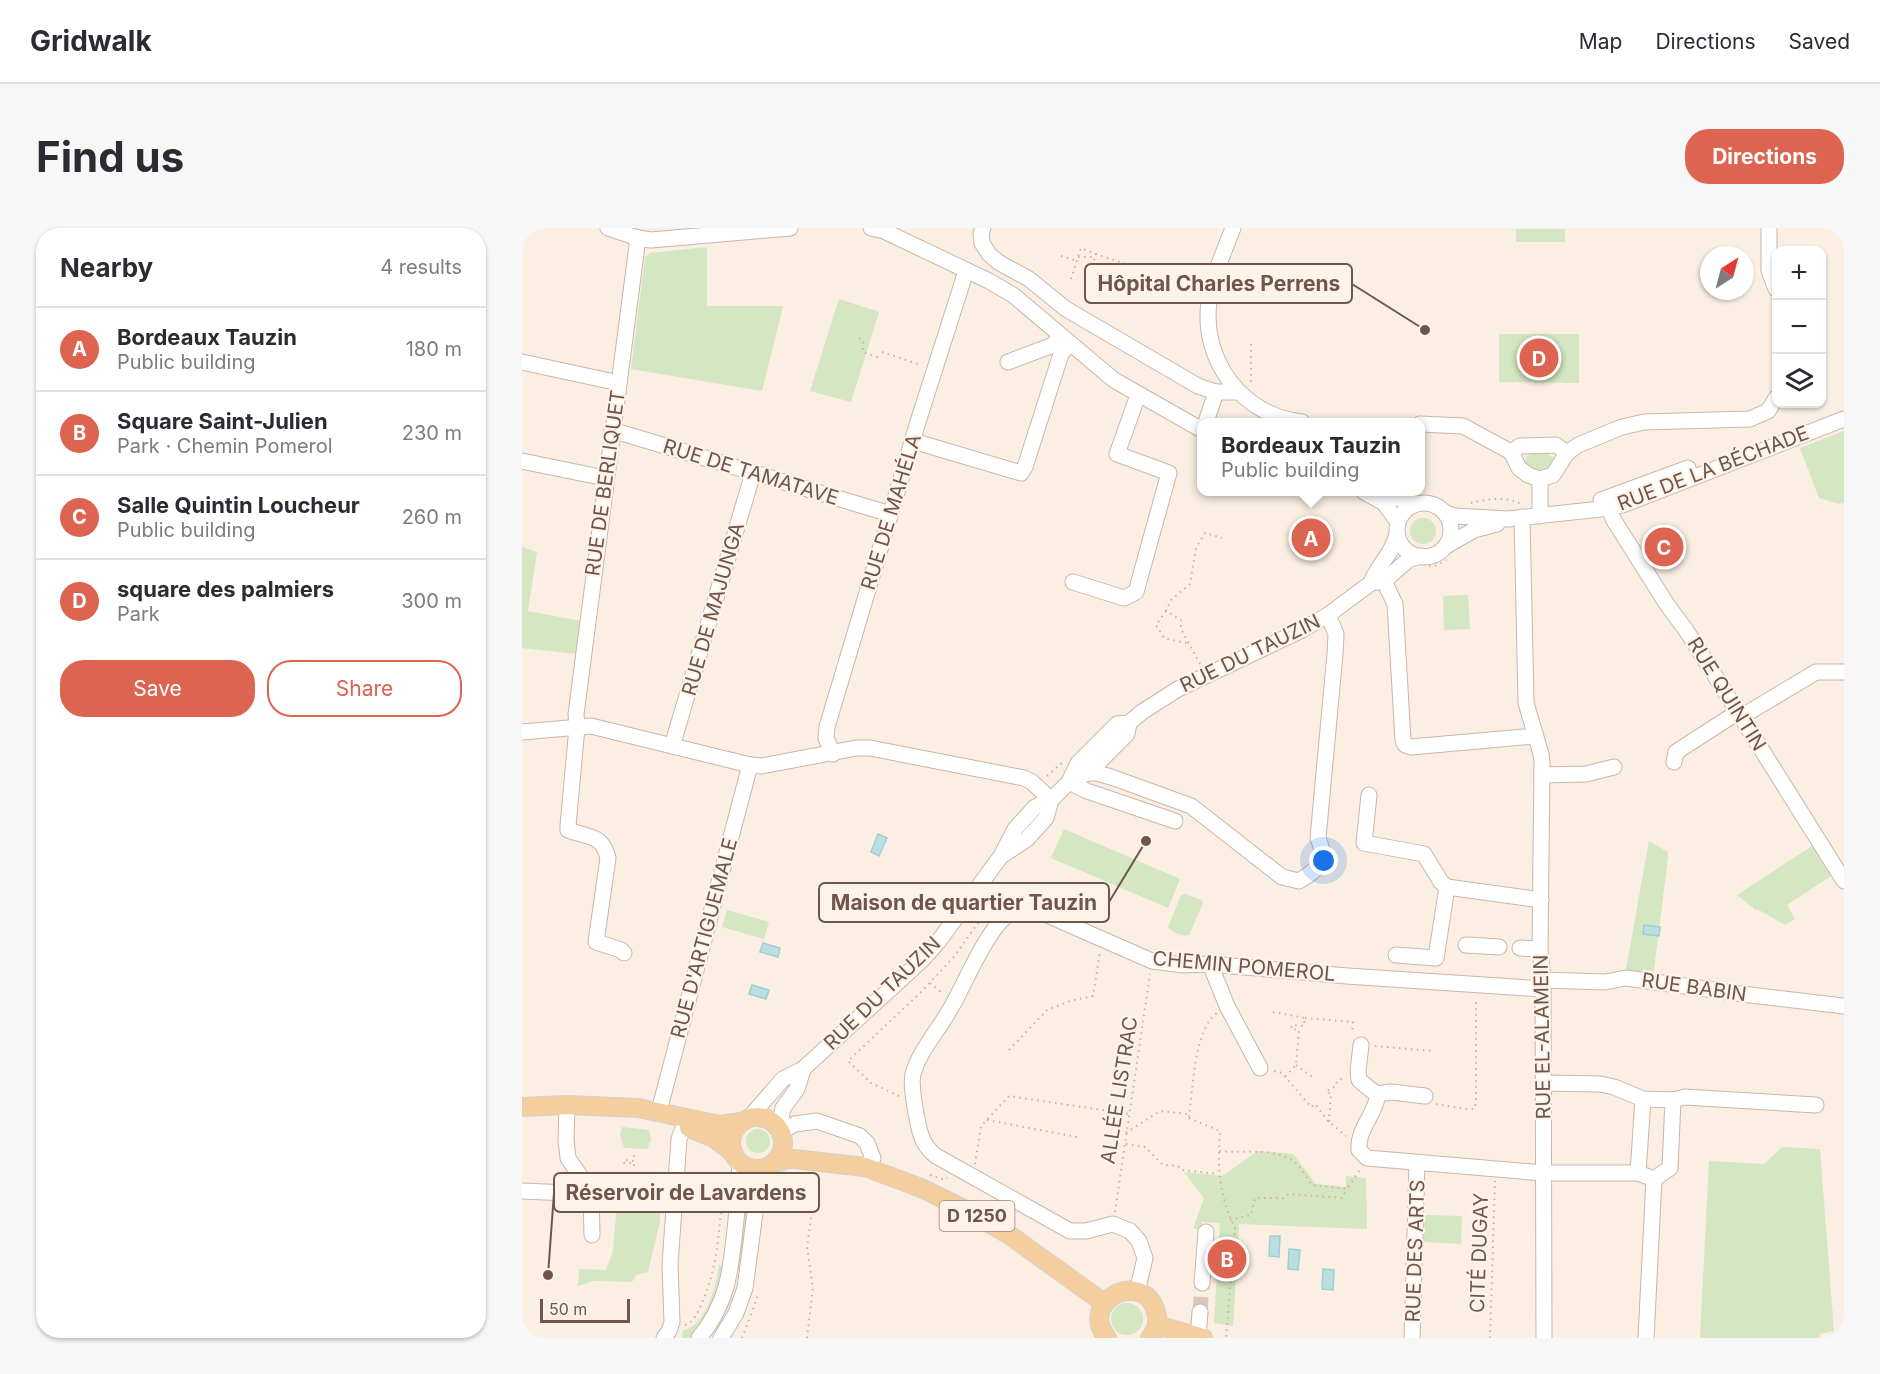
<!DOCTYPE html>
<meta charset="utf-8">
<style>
body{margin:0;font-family:Inter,sans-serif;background:#f7f7f7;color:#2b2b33}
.controls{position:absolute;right:18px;top:18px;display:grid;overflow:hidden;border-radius:12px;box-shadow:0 2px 4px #0004}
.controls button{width:54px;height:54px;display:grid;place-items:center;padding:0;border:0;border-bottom:2px solid #e1e1e2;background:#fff;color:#2b2b33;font:30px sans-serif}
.compass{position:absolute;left:1178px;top:18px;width:54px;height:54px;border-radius:50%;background:#fff;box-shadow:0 2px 4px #0004;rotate:36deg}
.scale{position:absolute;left:18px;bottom:15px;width:90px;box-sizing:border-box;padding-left:6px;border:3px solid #70554b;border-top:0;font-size:16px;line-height:21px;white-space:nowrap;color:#70554b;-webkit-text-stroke:4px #fdf3e8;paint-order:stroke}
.you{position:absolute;left:802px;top:633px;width:21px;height:21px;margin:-15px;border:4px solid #fff;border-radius:50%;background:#1a73e8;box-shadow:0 0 0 9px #1a73e833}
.badge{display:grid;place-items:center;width:39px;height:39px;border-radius:50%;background:#dc6450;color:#fff;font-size:20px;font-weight:700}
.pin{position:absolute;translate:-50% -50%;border:3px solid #fff;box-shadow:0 2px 6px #0006}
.popup{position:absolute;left:675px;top:190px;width:228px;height:78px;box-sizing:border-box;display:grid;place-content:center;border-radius:12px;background:#fff;filter:drop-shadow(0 2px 4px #0005);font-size:20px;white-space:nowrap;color:#7c7c81}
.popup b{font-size:22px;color:#2b2b33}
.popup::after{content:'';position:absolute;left:50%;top:100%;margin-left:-12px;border:12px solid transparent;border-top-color:#fff}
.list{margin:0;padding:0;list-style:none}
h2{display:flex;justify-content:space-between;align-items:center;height:78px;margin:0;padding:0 24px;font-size:26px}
h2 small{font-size:20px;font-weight:400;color:#7c7c81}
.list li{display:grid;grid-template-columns:39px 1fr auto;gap:18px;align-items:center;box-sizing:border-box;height:84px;padding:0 24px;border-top:2px solid #e1e1e2}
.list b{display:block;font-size:22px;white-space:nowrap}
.list p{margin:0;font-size:20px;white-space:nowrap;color:#7c7c81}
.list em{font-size:20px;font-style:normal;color:#7c7c81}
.actions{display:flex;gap:12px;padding:18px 24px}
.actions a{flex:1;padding:14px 0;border:2px solid #dc6450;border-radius:24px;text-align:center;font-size:21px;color:#dc6450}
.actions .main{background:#dc6450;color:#fff}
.icon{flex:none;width:33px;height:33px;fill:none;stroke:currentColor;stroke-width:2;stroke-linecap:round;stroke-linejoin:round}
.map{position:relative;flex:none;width:1322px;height:1110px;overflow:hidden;border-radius:24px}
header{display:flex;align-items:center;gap:36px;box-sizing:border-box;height:84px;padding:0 30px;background:#fff;border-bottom:2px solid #e1e1e2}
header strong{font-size:28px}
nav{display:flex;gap:33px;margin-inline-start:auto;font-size:21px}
.intro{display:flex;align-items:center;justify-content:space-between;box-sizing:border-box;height:144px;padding:0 36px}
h1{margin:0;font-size:42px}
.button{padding:15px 27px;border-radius:24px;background:#dc6450;color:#fff;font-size:21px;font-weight:700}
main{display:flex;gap:36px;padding:0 36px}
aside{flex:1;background:#fff;border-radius:24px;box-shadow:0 2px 4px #0004}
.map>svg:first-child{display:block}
.green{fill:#d4e6c2}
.water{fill:#b9dfe2;stroke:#a0cfd3;stroke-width:1.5}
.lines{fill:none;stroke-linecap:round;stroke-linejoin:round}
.minor-tunnel{stroke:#d8c8bc;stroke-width:15;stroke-dasharray:15 8;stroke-linecap:butt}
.minor-casing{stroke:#cab6aa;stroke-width:17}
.major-casing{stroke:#d7cfcd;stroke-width:20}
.path{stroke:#d2afa0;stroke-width:2;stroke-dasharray:1.5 4.5;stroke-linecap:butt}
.minor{stroke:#fff;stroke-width:15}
.major{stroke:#f4ce9f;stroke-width:18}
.labels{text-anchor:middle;stroke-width:4.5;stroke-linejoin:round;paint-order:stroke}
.shield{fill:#fdf3e8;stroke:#9a847a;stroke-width:1.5}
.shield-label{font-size:18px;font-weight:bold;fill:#70554b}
.street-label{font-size:20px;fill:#70554b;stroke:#fdf3e8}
.leader{fill:none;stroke:#70554b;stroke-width:2}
.callout-dot{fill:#70554b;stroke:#fdf3e8;stroke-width:2}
.callout{fill:#fdf3e8;stroke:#70554b;stroke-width:2}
.callout-label{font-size:21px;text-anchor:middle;font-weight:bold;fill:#70554b}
</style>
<header>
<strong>Gridwalk</strong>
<nav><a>Map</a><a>Directions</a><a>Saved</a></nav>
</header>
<div class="intro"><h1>Find us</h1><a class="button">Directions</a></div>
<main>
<aside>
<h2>Nearby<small>4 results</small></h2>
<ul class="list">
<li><span class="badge">A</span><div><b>Bordeaux Tauzin</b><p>Public building</p></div><em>180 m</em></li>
<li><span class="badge">B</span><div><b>Square Saint-Julien</b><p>Park · Chemin Pomerol</p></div><em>230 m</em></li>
<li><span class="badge">C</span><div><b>Salle Quintin Loucheur</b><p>Public building</p></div><em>260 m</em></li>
<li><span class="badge">D</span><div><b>square des palmiers</b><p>Park</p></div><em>300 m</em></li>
</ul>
<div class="actions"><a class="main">Save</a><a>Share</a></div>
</aside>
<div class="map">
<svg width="1322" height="1110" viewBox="0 0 1322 1110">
<rect width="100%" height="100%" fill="#faefe2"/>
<g class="green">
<rect x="994" y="1" width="49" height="13"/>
<polygon points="185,19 185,78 261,78 240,163 109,141 123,29 128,25"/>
<polygon points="317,71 357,84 329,174 288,163"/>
<polygon points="977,106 1057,106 1057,155 977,154"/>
<polygon points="1322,203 1322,275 1317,276 1297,270 1278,220"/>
<path d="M1011 224H1023L1032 230 1033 236 1029 243C1018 245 1012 245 1003 237L1004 229Z"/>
<circle cx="901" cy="303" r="13"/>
<polygon points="0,319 15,324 6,383 59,393 55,426 0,420"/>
<polygon points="946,367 948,401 922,402 921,368"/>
<polygon points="542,601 658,651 646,680 529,630"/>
<polygon points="1127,613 1146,624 1146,628 1131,750 1103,747"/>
<polygon points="1290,618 1309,648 1265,677 1273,691 1263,697 1235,681 1234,682 1215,667"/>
<path d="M663 666 679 672 681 675 667 707C661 709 649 704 646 699L659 667Z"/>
<polygon points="205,682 247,694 242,711 200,699"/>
<polygon points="100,899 127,902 129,912 125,921 102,920 98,906"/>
<circle cx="236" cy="913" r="12"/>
<polygon points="1260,919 1298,921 1312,1103 1298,1106 1298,1109 1293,1110 1178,1110 1187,933 1242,936"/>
<polygon points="736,923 771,926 794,956 824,959 824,948 844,950 845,1001 717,996 711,1098 692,1095 698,995 680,994 679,1003 671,1000 682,970 662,944 700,948"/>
<polygon points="255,940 267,940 247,956 243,956 243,950"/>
<polygon points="96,966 139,969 138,993 126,1044 114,1047 110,1054 72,1053 56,1058 57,1041 84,1042 91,1023"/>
<polygon points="223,966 227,967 219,1041 215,1041"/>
<polygon points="902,987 940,988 939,1016 901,1014"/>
<path d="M197 1037 202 1038C199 1062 187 1093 168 1110H160L161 1102C184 1099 195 1056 197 1037Z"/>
<circle cx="605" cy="1091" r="16"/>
</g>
<g class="water">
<polygon points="356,606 365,610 357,628 349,624"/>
<polygon points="1122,697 1138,699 1137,708 1121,706"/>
<polygon points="241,715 258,720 256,729 238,724"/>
<polygon points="230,757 247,762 244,771 227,766"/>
<polygon points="748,1008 758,1008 757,1029 747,1028"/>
<polygon points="767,1021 778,1022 776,1042 766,1041"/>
<polygon points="801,1041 812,1042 811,1062 800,1061"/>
</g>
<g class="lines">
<polyline class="minor-tunnel" points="678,1084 680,1055"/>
<g class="minor-casing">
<g id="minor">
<polyline points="86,0 116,10 129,12 268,0"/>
<polyline points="349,0 362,3 467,53 491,67 592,152 680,202"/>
<polyline points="461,0 459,6 460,15 467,26 476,34 507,51 544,81 676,158 694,164 717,164"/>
<path d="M711 0C702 24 690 49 687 74 679 133 721 188 780 194"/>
<polyline points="1247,0 1247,43 1254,61"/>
<polyline points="0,134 97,155"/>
<polyline points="486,134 531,117 539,108"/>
<polyline points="684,194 694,164"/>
<polyline points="898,196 941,198 989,224 997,240 1006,247 1018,251 1031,247 1045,225 1056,217 1100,199 1122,194 1228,191 1246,183 1254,170"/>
<polyline points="90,202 368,286"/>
<polyline points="391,213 499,245 503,239 539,126 547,115"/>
<polyline points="989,224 998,218 1034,217 1045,225"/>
<polyline points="0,233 83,250"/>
<polyline points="1018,251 1018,288"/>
<polyline points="842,264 862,275 876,294"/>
<polyline points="861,264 885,274 895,276"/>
<polyline points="1079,272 1166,240"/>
<circle cx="902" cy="302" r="27"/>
<polyline points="1088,280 1091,291 1146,378 1164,402 1216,484 1322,653"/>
<polyline points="923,285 933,288 986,291 1088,280 1103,276 1322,191"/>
<polyline points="1000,289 1004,475 1019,526 1020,535 1018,722 1021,752 1022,1110"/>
<polyline points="924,318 952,302 975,296"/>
<polyline points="862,353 873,376 881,512 883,517 889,519 1013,508"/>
<polyline points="551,354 602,370 614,364 647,245 595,226 616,167"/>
<path d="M849 355C855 337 871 326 875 306"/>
<polyline points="1219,489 1294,444 1322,444"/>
<polyline points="0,504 69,498 228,537 240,538 334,520 348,520 502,550 510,554 529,572"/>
<polyline points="150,518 231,245"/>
<polyline points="311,526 304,510 305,499 395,197 444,43"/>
<polyline points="1152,534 1154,524 1216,484"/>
<path d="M566 545H575L592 550 669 578 760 649 777 653C796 642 806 633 796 610L813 426 814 406 806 387"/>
<polyline points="561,547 566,545 605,506 607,495"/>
<polyline points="1020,547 1064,546 1092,539"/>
<polyline points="547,554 565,563 653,593"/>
<polyline points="847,567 842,615 902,626 919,654 925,659 1019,672"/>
<polyline points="481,627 505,611 524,590 529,572"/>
<polyline points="944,717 977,719"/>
<polyline points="998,720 1018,721"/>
<path d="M102 725 99 722 74 714 86 630C80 605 66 610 46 602V598L55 499 54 486 116 10"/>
<polyline points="874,727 914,730 925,659"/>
<polyline points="688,736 705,778 738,840"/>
<polyline points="1021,752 1083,754 1104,750 1220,766 1322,778"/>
<polyline points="839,817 836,843 837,852 849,862 856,866 869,864 903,868"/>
<polyline points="1022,855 1078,856 1092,859 1121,871 1151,872 1163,869 1294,877"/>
<path d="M856 866C854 886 835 901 837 922L845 930 1021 945H1116L1132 951"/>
<polyline points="45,877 44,912 46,930 69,964 70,1007"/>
<polyline points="137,883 228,537"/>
<polyline points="227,890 261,851 281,841 400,732 416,714 479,628 493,601 513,579 529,572 547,554 556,535 595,496 607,495 620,484 656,461 780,402 806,387 849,355 862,353 886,332 899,328"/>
<polyline points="257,901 261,880 275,861 281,841"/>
<polyline points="258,904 273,896 295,893 338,908 345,915 351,930 343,939"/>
<polyline points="1116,945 1121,871"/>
<polyline points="1132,951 1148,940 1151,872"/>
<polyline points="0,963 47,965 69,977"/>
<polyline points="680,1055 684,1004"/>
<path d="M615 1064 623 1030 617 1013 608 1003 591 996 564 1003H548L414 928C409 924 405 920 402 914 396 904 388 857 391 846 397 823 419 799 430 778 442 757 466 700 485 688 495 681 505 682 516 683L630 733 661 737 688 736 825 748 1021 761"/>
<polyline points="676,1109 678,1084"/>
<polyline points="142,1110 147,1103 150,1094 148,1036 157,911 162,898"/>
<path d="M177 1110C208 1073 209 1037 214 992 216 970 220 952 216 931"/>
<polyline points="199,1110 214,1085 223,1060 239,940"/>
<polyline points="890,1110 895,935"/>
<polyline points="1124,1110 1132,951"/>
</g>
</g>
<g class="major-casing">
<g id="major">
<polyline points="0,879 45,877 116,880 198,897 220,894"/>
<circle cx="235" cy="915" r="26"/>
<polyline points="167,900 192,910 212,925"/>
<polyline points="254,932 272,931 343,939 399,960 450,985 486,1006 582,1075"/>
<polyline points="635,1097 681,1110"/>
<path d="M585 1110C555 1072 622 1040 634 1084 637 1093 634 1103 628 1110"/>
</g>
</g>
<g class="path">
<polyline points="539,28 555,33"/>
<polyline points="556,29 571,29"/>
<polyline points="549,51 559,20 574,26 574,24"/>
<polyline points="564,55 574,26 604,36"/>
<polyline points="337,110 341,113 341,124 358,130"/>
<polyline points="729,116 729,155"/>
<polyline points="360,124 396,136 397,132"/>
<polyline points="906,269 917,272"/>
<path d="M949 275C964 271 985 268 999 276"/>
<polyline points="907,338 913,338 924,332"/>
<polyline points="644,383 634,397 642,410 668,416"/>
<polyline points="678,436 659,401 659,392 644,383 649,372 668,356 674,320 683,305 700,310"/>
<polyline points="525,548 541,534"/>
<polyline points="408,755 421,766"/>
<polyline points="751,784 783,790 782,798 770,797 769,801 777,802 774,837 764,848"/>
<polyline points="783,790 831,794 830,806"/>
<polyline points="853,818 910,823"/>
<polyline points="487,822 525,782 548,773 571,768 578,724"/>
<polyline points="774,837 793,851"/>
<polyline points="752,843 760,845 789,879 793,876 807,894 824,908"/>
<polyline points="377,868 349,855 326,833 399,764 431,730 480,661 493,669"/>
<polyline points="914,876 943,881 952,881 954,875 954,770"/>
<path d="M667 889C671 861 672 801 695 785"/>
<path d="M667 890 698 903 697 923C721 926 746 919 768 931 777 935 784 949 790 957L825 961 839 940"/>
<polyline points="465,892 555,909"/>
<polyline points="807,894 809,865 805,865 805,863 814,858 815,853 823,849"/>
<polyline points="604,905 638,883 666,886"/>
<polyline points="604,916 623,919 641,937 656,938 660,942 696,946"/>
<path d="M697 924C696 949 701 977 713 1000L704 1110"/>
<polyline points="453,936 459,898 487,868 607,886"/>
<polyline points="112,938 112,935 102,935 102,932 112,933 112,926"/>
<polyline points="408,947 423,952 425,950"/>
<polyline points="251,957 265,946"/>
<polyline points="593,984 628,746"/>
<polyline points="708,992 729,987 733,970 761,970 767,966 820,970 825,961"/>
<polyline points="229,1087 236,1067"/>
<path d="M163 1097C172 1094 176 1084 180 1075 195 1041 197 1006 200 969L203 963"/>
<polyline points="220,1110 227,1092"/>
<polyline points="285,1110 291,1060 285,1019 291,975"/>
<polyline points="968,1110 973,953"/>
</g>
<use href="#minor" class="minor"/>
<use href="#major" class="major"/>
</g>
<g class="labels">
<rect class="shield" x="417.5" y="973" width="75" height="30" rx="4.5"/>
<g class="shield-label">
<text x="455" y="994">D 1250</text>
</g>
<g class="street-label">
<text transform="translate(1191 240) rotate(-21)" y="7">RUE DE LA BÉCHADE</text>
<text transform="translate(229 244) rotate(17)" y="7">RUE DE TAMATAVE</text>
<text transform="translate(83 255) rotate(-82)" y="7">RUE DE BERLIQUET</text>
<text transform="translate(369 284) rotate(-73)" y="7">RUE DE MAHÉLA</text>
<text transform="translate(191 381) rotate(-74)" y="7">RUE DE MAJUNGA</text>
<text transform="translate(728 425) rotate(-26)" y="7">RUE DU TAUZIN</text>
<text transform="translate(1205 466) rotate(58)" y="7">RUE QUINTIN</text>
<text transform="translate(182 710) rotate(-75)" y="7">RUE D'ARTIGUEMALE</text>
<text transform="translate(722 738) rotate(5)" y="7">CHEMIN POMEROL</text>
<text transform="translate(1172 759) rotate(8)" y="7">RUE BABIN</text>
<text transform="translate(360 765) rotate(-44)" y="7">RUE DU TAUZIN</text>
<text transform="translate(1020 809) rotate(-91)" y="7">RUE EL-ALAMEIN</text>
<text transform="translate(597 862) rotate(-81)" y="7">ALLÉE LISTRAC</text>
<text transform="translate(893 1023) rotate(-88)" y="7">RUE DES ARTS</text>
<text transform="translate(957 1025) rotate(-88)" y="7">CITÉ DUGAY</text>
</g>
</g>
<path class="leader" d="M903 102L830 56M624 613L587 674M26 1047L32 965"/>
<g class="callout-dot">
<circle cx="903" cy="102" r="6"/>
<circle cx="624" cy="613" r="6"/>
<circle cx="26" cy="1047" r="6"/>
</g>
<g class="callout">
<rect x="563" y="36" width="267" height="39" rx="6"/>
<rect x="297" y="655" width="290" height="39" rx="6"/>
<rect x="32" y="945" width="265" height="39" rx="6"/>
</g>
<g class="callout-label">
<text x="697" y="63">Hôpital Charles Perrens</text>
<text x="442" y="682">Maison de quartier Tauzin</text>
<text x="164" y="972">Réservoir de Lavardens</text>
</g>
</svg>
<div class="controls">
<button>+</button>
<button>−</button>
<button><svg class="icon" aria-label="layers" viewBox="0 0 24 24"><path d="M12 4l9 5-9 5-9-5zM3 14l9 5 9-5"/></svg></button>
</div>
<svg class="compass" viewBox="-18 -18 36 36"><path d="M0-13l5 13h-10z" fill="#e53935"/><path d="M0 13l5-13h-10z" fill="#7c7c81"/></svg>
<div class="scale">50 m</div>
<div class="you"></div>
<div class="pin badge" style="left:789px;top:310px">A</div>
<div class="popup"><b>Bordeaux Tauzin</b>Public building</div>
<div class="pin badge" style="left:705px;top:1031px">B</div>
<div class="pin badge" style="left:1142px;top:319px">C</div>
<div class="pin badge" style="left:1017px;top:130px">D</div>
</div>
</main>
